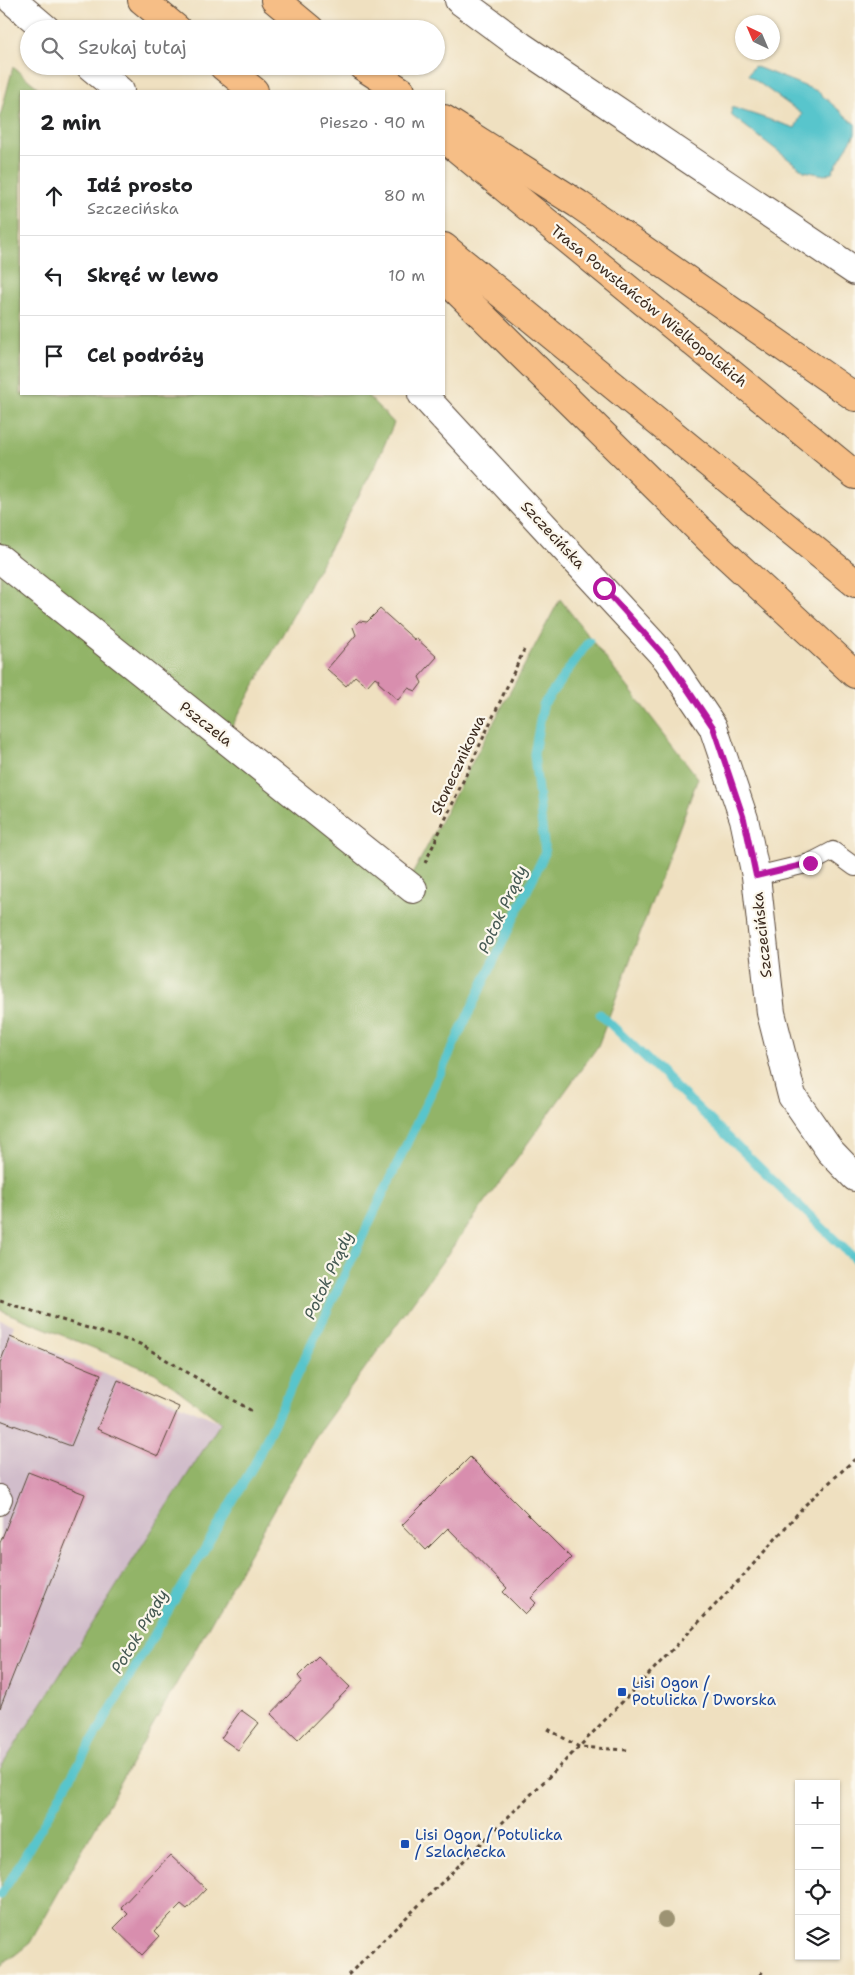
<!DOCTYPE html>
<html lang="pl">
<meta charset="utf-8">
<style>
body{margin:0;font-family:"Shantell Sans",sans-serif;background:#f6f6f6;color:#202124}
.controls{position:absolute;right:15px;bottom:15px;display:grid;overflow:hidden;border-radius:0px;box-shadow:0 1px 4px #0004}
.controls button{width:45px;height:45px;display:grid;place-items:center;padding:0;border:0;border-bottom:1px solid #e0e0e0;background:#fff;color:#202124;font:25px sans-serif}
.compass{position:absolute;left:735px;top:15px;width:45px;height:45px;border-radius:50%;background:#fff;box-shadow:0 1px 4px #0004;rotate:316deg}
.stop{position:absolute;width:15px;height:15px;margin:-11px;border:4px solid #b5179e;border-radius:50%;background:#fff}
.stop.end{background:#b5179e;border-color:#fff;box-shadow:0 1px 5px #0008}
.list{margin:0;padding:0;list-style:none}
h2{display:flex;justify-content:space-between;align-items:center;height:65px;margin:0;padding:0 20px;font-size:21px}
h2 small{font-size:16px;font-weight:400;color:#757577}
.list li{display:grid;grid-template-columns:32px 1fr auto;gap:15px;align-items:center;box-sizing:border-box;height:80px;padding:0 20px;border-top:1px solid #e0e0e0}
.list b{display:block;font-size:19px;white-space:nowrap}
.list p{margin:0;font-size:16px;white-space:nowrap;color:#757577}
.list em{font-size:16px;font-style:normal;color:#757577}
.icon{flex:none;width:28px;height:28px;fill:none;stroke:currentColor;stroke-width:2;stroke-linecap:round;stroke-linejoin:round}
.map{position:relative;flex:none;width:855px;height:1975px;overflow:hidden}
.search{position:absolute;background:#fff;box-shadow:0 1px 4px #0004;left:20px;top:20px;width:425px;height:55px;display:flex;align-items:center;gap:12px;box-sizing:border-box;padding:0 18px;border-radius:28px;color:#757577;font-size:19px}
.panel{position:absolute;background:#fff;box-shadow:0 1px 4px #0004;left:20px;top:90px;width:425px;height:305px;border-radius:0px}
.map>svg:first-child{display:block}
.industrial{fill:#d1bdcb}
.forest{fill:#92b468;stroke:#666f43}
.water{fill:#58c5cc;stroke:#4a7875}
.lines{fill:none;stroke-linecap:round;stroke-linejoin:round}
.stream{stroke:#58c5cc;stroke-width:9}
.building{fill:#d88eae}
.lane-casing{stroke:#564536;stroke-width:20}
.street-casing{stroke:#564536;stroke-width:30}
.highway-casing{stroke:#564536;stroke-width:30}
.path{stroke:#564536;stroke-width:3;stroke-dasharray:4 4;stroke-linecap:butt}
.lane{stroke:#fff;stroke-width:18}
.street{stroke:#fff;stroke-width:28}
.highway{stroke:#f6be86;stroke-width:28}
.tree{fill:#9d9373}
.route{stroke:#b5179e;stroke-width:6}
.transit-dot{fill:#1a4fb4;stroke:#fbf7ec;stroke-width:2}
.labels{text-anchor:middle;stroke-width:4.5;stroke-linejoin:round;paint-order:stroke}
.street-label{font-size:15px;fill:#3b2a1e;stroke:#fbf7ec}
.transit-label{font-size:15px;fill:#164399;stroke:#fbf7ec;text-anchor:start}
.water-label{font-size:16px;font-style:italic;fill:#445852;stroke:#fbf7ec}
</style>
<div class="map">
<svg width="855" height="1975" viewBox="0 0 855 1975">
<rect width="100%" height="100%" fill="#fbf7ec"/>
<filter id="ink" filterUnits="userSpaceOnUse"><feTurbulence type="fractalNoise" baseFrequency=".02" numOctaves="2"/><feDisplacementMap in="SourceGraphic" scale="10" xChannelSelector="R" yChannelSelector="G"/><feConvolveMatrix kernelMatrix="1 2 1 2 8 2 1 2 1" color-interpolation-filters="sRGB"/></filter>
<filter id="wash" filterUnits="userSpaceOnUse"><feTurbulence type="fractalNoise" baseFrequency=".0096" numOctaves="4" result="noise"/><feDisplacementMap in="SourceGraphic" scale="20" xChannelSelector="R" yChannelSelector="G"/><feGaussianBlur stdDeviation="1.12" result="paint"/><feColorMatrix in="noise" values="0 0 0 0 0 0 0 0 0 0 0 0 0 0 0 0 0 1.4 0 .05"/><feComposite in="paint" operator="in"/></filter>
<g filter="url(#wash)">
<rect width="100%" height="100%" fill="#efe0c0"/>
<polygon class="industrial" points="0,1320 14,1325 11,1334 221,1422 0,1769"/>
<polygon class="forest" points="13,67 42,91 21,91 21,394 366,394 394,423 375,466 225,739 407,884 560,599 698,778 598,1046 316,1436 30,1943 0,1967 0,1769 221,1422 155,1373 0,1310 0,117"/>
<polygon class="water" points="754,66 817,91 855,124 855,134 832,172 825,175 804,171 732,116 731,107 795,128 802,114 748,75"/>
<g class="lines">
<g class="stream">
<polyline points="600,1014 855,1259"/>
<polyline points="0,1895 11,1879 255,1463 545,853 534,754 543,705 589,641"/>
</g>
</g>
<g id="blocks">
<g class="building">
<polygon points="380,609 415,640 416,638 437,657 419,677 422,683 416,691 408,688 398,700 378,682 379,680 375,677 367,686 355,676 346,686 327,669 356,635 353,627 359,621 367,622"/>
<polygon points="10,1337 101,1374 71,1446 0,1420 0,1363"/>
<polygon points="118,1380 179,1407 158,1456 97,1429"/>
<polygon points="470,1457 571,1558 531,1598 536,1603 525,1614 503,1592 507,1588 448,1528 426,1550 402,1525"/>
<polygon points="28,1472 85,1494 0,1708 0,1543"/>
<polygon points="318,1656 350,1687 298,1740 271,1714 302,1681 298,1676"/>
<polygon points="241,1710 259,1723 238,1750 221,1738"/>
<polygon points="170,1855 206,1889 187,1909 181,1904 169,1916 155,1931 160,1936 142,1955 114,1928 128,1914 121,1907"/>
</g>
</g>
</g>
<g filter="url(#ink)">
<use href="#blocks" fill-opacity="0" stroke="#564536" stroke-width="1"/>
<g class="lines">
<g class="lane-casing">
<g id="lane">
<polyline points="756,876 810,863 833,851 855,867"/>
<polyline points="0,1494 3,1499 0,1506"/>
</g>
</g>
<g class="street-casing">
<g id="street">
<polyline points="12,0 46,29"/>
<polyline points="459,0 521,46 855,271"/>
<polyline points="90,66 120,91"/>
<polyline points="422,394 667,659 713,727 744,819 756,876 771,1013 792,1096 830,1151 855,1177"/>
<polyline points="0,559 413,889"/>
</g>
</g>
<g class="highway-casing">
<g id="highway">
<polyline points="142,0 177,29"/>
<polyline points="275,0 310,29"/>
<polyline points="223,66 254,91"/>
<polyline points="362,66 401,91"/>
<polyline points="444,119 578,204 855,397"/>
<polyline points="444,138 855,475"/>
<polyline points="444,247 855,583"/>
<polyline points="444,278 713,543 855,674"/>
</g>
</g>
<g class="path">
<polyline points="425,863 524,650"/>
<polyline points="0,1301 140,1344 252,1411"/>
<polyline points="548,1729 579,1747 629,1750"/>
<polyline points="348,1975 579,1747 743,1576 805,1505 855,1459"/>
<polyline points="760,1975 763,1971"/>
</g>
<use href="#lane" class="lane"/>
<use href="#street" class="street"/>
<use href="#highway" class="highway"/>
</g>
<circle class="tree" cx="665" cy="1920" r="8"/>
</g>
<g class="lines" filter="url(#ink)">
<polyline class="route" points="604,588 667,659 713,727 744,819 756,876 810,863"/>
</g>
<g class="transit-dot">
<rect x="617" y="1687" width="10" height="10" rx="2.5"/>
<rect x="400" y="1839" width="10" height="10" rx="2.5"/>
</g>
<g class="labels">
<g class="street-label">
<text transform="translate(649 306) rotate(39)" y="5">Trasa Powstańców Wielkopolskich</text>
<text transform="translate(553 535) rotate(47)" y="5">Szczecińska</text>
<text transform="translate(206 724) rotate(38)" y="5">Pszczela</text>
<text transform="translate(458 765) rotate(-65)" y="5">Słonecznikowa</text>
<text transform="translate(762 935) rotate(-96)" y="5">Szczecińska</text>
</g>
<g class="transit-label">
<text x="632" y="1688">Lisi Ogon /<tspan x="632" dy="17">Potulicka / Dworska</tspan></text>
<text x="415" y="1840">Lisi Ogon / Potulicka<tspan x="415" dy="17">/ Szlachecka</tspan></text>
</g>
<g class="water-label">
<text transform="translate(502 909) rotate(-65)" y="6">Potok Prądy</text>
<text transform="translate(328 1275) rotate(-65)" y="6">Potok Prądy</text>
<text transform="translate(139 1631) rotate(-59)" y="6">Potok Prądy</text>
</g>
</g>
</svg>
<div class="controls">
<button>+</button>
<button>−</button>
<button><svg class="icon" aria-label="locate" viewBox="0 0 24 24"><circle cx="12" cy="12" r="6"/><path d="M12 2v4M12 18v4M2 12h4M18 12h4"/></svg></button>
<button><svg class="icon" aria-label="layers" viewBox="0 0 24 24"><path d="M12 4l9 5-9 5-9-5zM3 14l9 5 9-5"/></svg></button>
</div>
<svg class="compass" viewBox="-18 -18 36 36"><path d="M0-13l5 13h-10z" fill="#e53935"/><path d="M0 13l5-13h-10z" fill="#757577"/></svg>
<div class="stop" style="left:604px;top:588px"></div>
<div class="stop end" style="left:810px;top:863px"></div>
<div class="search"><svg class="icon" aria-label="search" viewBox="0 0 24 24"><circle cx="10" cy="10" r="6"/><path d="M15 15l6 6"/></svg>Szukaj tutaj</div>
<section class="panel">
<h2>2 min<small>Pieszo · 90 m</small></h2>
<ul class="list">
<li><svg class="icon" aria-label="ahead" viewBox="0 0 24 24"><path d="M12 20V5M6 11l6-6 6 6"/></svg><div><b>Idź prosto</b><p>Szczecińska</p></div><em>80 m</em></li>
<li><svg class="icon" aria-label="left" viewBox="0 0 24 24"><path d="M17 20v-9H6M10 6l-5 5 5 5"/></svg><div><b>Skręć w lewo</b></div><em>10 m</em></li>
<li><svg class="icon" aria-label="arrive" viewBox="0 0 24 24"><path d="M6 21V4h12l-3 4 3 4H6"/></svg><div><b>Cel podróży</b></div></li>
</ul>
</section>
</div>
